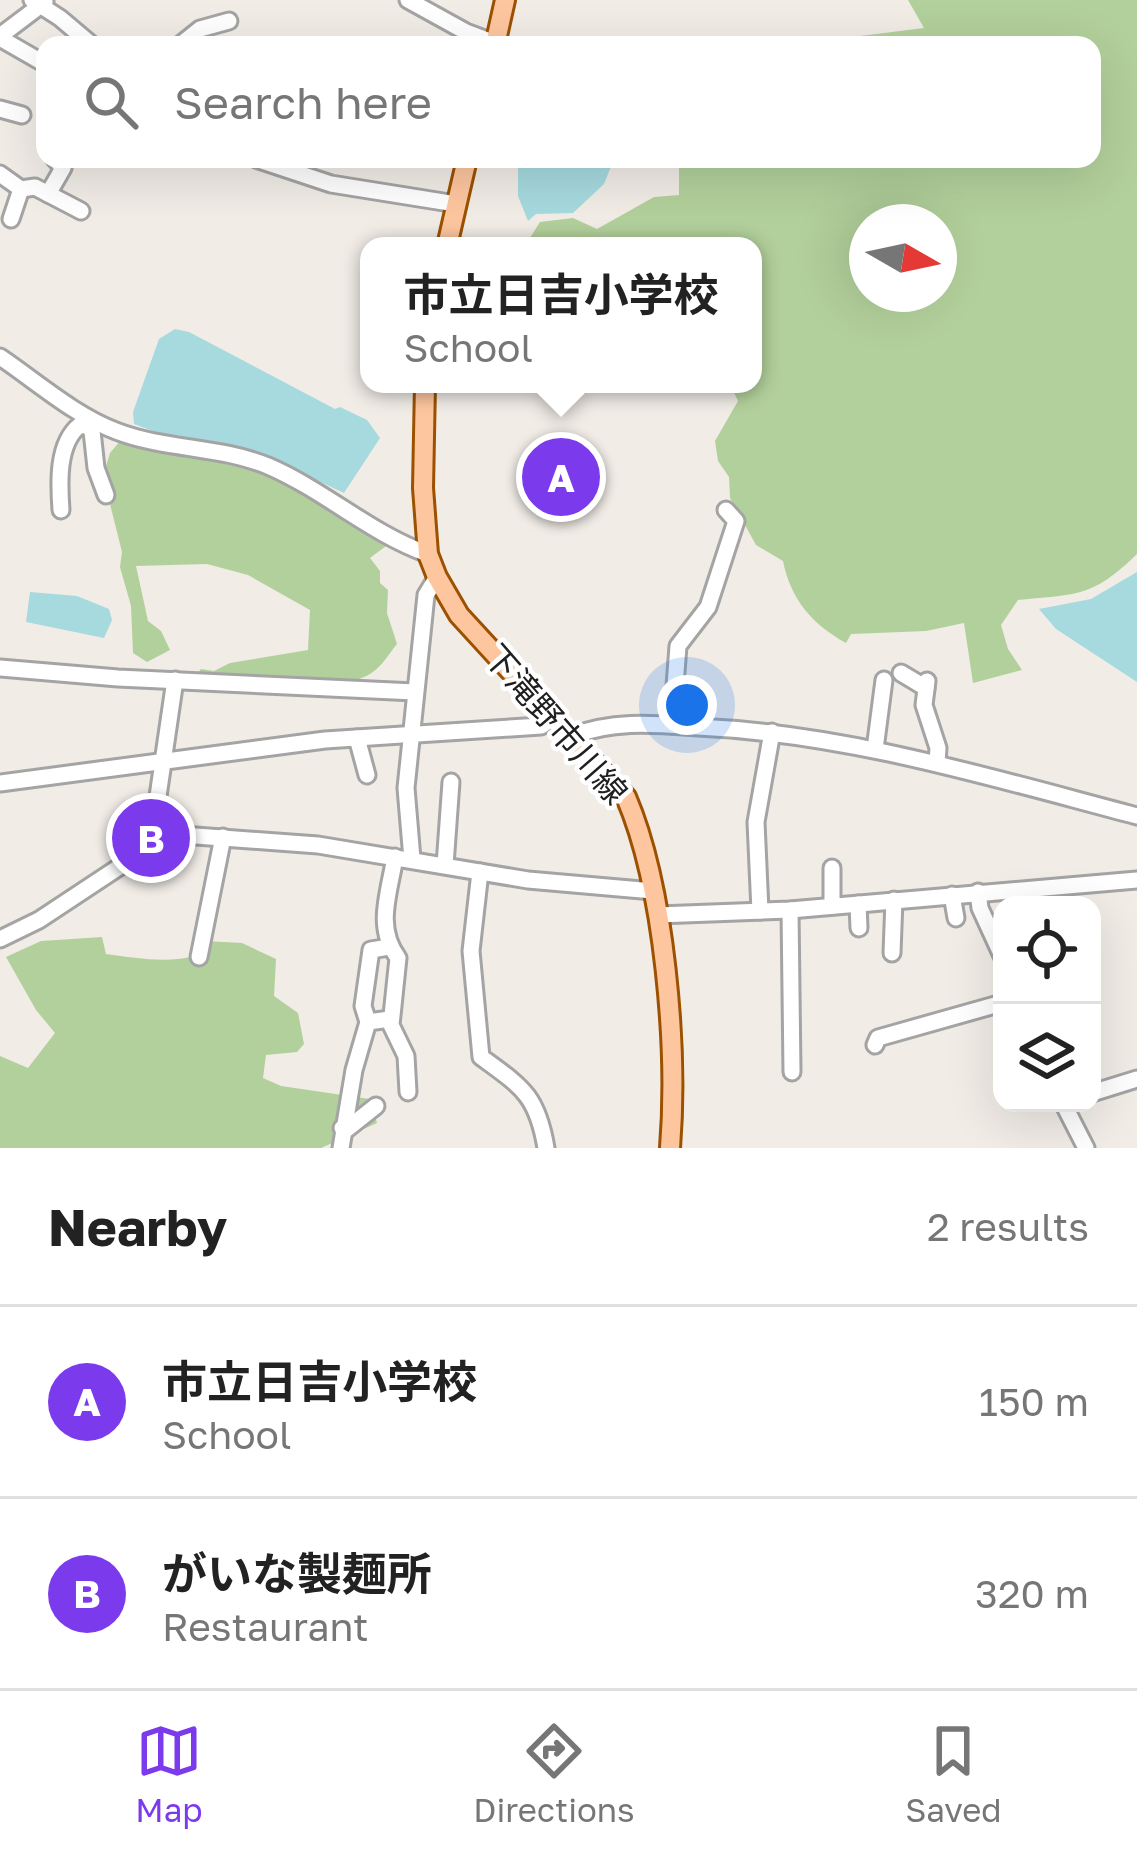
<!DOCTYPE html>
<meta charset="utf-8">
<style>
body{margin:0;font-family:"Golos Text","Noto Sans JP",sans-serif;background:#f2f2f2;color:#222}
.controls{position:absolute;right:36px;bottom:36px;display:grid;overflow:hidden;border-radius:24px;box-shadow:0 12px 48px #0002}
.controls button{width:108px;height:108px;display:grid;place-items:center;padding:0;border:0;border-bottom:3px solid #e0e0e0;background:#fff;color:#222;font:60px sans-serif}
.compass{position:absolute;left:849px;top:204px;width:108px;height:108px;border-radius:50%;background:#fff;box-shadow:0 12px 48px #0002;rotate:99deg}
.you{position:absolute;left:687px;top:705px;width:42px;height:42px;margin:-30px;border:9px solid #fff;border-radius:50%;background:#1a73e8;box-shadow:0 0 0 18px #1a73e833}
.badge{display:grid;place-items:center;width:78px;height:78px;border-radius:50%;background:#7c3aed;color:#fff;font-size:39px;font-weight:700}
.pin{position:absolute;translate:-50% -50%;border:6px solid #fff;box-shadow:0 3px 12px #0006}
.popup{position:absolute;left:360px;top:237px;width:402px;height:156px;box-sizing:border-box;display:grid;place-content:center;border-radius:24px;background:#fff;filter:drop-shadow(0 3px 9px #0005);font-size:39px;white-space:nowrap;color:#767676}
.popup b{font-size:45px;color:#222}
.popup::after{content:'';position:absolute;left:50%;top:100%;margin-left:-24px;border:24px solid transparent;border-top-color:#fff}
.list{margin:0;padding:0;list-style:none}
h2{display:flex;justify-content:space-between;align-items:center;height:156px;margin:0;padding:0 48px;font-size:51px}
h2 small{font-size:39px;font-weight:400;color:#767676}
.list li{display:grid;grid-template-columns:78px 1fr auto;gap:36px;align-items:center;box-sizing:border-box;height:192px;padding:0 48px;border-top:3px solid #e0e0e0}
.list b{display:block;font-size:45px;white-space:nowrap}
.list p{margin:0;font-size:39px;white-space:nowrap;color:#767676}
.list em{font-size:39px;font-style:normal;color:#767676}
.icon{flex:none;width:66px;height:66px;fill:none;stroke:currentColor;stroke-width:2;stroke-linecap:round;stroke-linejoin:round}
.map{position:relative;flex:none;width:1137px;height:1148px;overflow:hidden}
.search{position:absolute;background:#fff;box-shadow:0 12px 48px #0002;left:36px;right:36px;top:36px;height:132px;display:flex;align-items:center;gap:30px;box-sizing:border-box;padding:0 42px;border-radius:24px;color:#767676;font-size:45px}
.sheet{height:540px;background:#fff}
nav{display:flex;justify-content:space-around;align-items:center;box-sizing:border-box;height:168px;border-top:3px solid #e0e0e0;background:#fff;font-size:33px;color:#767676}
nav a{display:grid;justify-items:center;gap:6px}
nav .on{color:#7c3aed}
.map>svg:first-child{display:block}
.forest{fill:#b2d09b;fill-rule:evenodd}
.water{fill:#a6dadf}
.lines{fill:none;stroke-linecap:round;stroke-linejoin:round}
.minor-casing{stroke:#a4a4a4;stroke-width:21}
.major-casing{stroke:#9c5100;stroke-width:24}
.minor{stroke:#fff;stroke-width:15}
.major{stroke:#fdc69f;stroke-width:18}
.labels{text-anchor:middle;stroke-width:9;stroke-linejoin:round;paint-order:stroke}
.street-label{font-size:33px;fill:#202020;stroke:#fff}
</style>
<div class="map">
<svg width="1137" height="1148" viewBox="0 0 1137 1148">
<rect width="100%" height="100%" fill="#f1ece6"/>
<g class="forest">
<path d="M908 0H1137V554C1092 598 1077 594 1018 600L1001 625 1008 649 1022 670 973 683 964 623 926 631 851 634 846 643C812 624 791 600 783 561L756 545 730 498 729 477 718 461 715 441 738 401 730 384H753V246H525L540 222 573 218 597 229 654 197 679 195V160L725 159 734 165 773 159H1092V45H870L852 37 924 28ZM867 222H939V294H867Z"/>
<path d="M121 440 278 476 390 543 370 558 380 571V583L388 590 387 613 397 644C385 659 378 674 356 680 315 690 220 679 173 677L170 670 197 674 201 669 214 671 230 663 308 650 310 610 248 575 207 564 136 566 148 621 161 631 170 650 147 662 133 653 131 606 120 567 122 552 103 476 110 453Z"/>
<path d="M102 937 106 954C138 958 167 964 198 955L205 941 242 943 276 959 274 996 298 1013 304 1044 297 1052 266 1055 263 1078 281 1086 370 1099 377 1123 321 1148H0V1056L28 1068 55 1033 36 1010 6 957 41 941Z"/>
</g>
<g class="water">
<polygon points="518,159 614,159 604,184 573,213 536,214 528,221 518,196"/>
<polygon points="175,329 189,332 335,409 340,407 367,420 380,438 344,493 252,450 180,441 134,424 133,412 159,339"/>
<polygon points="1137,572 1137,682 1056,629 1039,609 1091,599"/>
<polygon points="30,592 77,596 109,609 112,620 104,638 26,622"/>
</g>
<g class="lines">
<g class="minor-casing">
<g id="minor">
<polyline points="32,0 60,18 92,45"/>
<polyline points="408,0 466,32 495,43"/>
<polyline points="0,36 45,2"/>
<polyline points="0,38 45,64"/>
<polyline points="180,45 200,29 229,21"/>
<polyline points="0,109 22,115"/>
<polyline points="256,159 331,184 456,204"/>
<polyline points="0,174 21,189 35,187 81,211"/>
<polyline points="48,194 63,168 55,159"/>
<polyline points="11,219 21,189"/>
<path d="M0 357C37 382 74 415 116 431 165 450 220 446 268 466 324 490 371 534 428 554"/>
<polyline points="91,422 96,468 106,495"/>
<path d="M61 510C59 483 57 443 80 425L91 427"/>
<polyline points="0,668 118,678 415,692"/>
<polyline points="901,673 926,688"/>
<polyline points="927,681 924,705 938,748 937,763"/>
<polyline points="672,725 678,646 708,607 736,521 726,510"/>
<path d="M572 736C614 720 654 724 698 727 849 734 992 778 1137 816"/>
<polyline points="357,738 367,775"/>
<polyline points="875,749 884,680"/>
<polyline points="0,783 325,740 541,726 554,718"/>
<polyline points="169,834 158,827 156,810 175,680"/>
<path d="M395 857C389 894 375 927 398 958L391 1025 406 1056 408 1092"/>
<polyline points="412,859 406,788 426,595 437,577"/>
<polyline points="445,865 451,782"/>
<path d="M480 872 471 951 481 1057C522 1087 537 1095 546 1148"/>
<polyline points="978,892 980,908 1002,956"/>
<polyline points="952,895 956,918"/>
<polyline points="858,904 859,928"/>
<polyline points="832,906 832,868"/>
<polyline points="790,910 792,1072"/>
<polyline points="760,911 756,822 772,732"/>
<polyline points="658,915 790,910 1137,880"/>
<polyline points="0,939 39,920 169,834 318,845 528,880 653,891"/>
<polyline points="892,953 894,900"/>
<polyline points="199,957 223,837"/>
<polyline points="368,1022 363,1006 371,950 389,947"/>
<polyline points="875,1045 878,1038 1002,1003"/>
<polyline points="1092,1093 1137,1079"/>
<polyline points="1063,1103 1086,1148"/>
<polyline points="342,1128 347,1129 376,1106"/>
<polyline points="341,1148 354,1070 368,1022 390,1019"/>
</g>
</g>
<g class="major-casing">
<g id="major">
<polyline points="495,45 505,0"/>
<polyline points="447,246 467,159"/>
<path d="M425 384 423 488 428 554 437 577 459 615 626 797C665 888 678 1049 670 1148"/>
</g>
</g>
<use href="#minor" class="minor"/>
<use href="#major" class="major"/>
</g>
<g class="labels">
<g class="street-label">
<text transform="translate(556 724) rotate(49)" y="12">下滝野市川線</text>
</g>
</g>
</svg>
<div class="controls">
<button><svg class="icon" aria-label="locate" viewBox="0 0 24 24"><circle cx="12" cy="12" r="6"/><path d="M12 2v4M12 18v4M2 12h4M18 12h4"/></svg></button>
<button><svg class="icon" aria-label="layers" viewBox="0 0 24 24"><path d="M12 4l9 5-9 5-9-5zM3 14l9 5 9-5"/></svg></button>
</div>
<svg class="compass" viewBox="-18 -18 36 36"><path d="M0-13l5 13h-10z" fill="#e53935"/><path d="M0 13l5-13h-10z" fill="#767676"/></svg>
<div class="you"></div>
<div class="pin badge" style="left:561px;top:477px">A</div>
<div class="popup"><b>市立日吉小学校</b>School</div>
<div class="pin badge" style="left:151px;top:838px">B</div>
<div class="search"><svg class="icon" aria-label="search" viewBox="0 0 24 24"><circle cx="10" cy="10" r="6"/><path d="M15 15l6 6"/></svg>Search here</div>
</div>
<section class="sheet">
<h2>Nearby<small>2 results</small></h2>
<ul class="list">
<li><span class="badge">A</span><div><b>市立日吉小学校</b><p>School</p></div><em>150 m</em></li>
<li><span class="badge">B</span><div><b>がいな製麺所</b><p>Restaurant</p></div><em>320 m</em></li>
</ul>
</section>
<nav>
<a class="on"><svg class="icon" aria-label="map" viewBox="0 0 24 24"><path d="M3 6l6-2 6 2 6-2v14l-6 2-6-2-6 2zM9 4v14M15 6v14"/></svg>Map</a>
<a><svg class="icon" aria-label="directions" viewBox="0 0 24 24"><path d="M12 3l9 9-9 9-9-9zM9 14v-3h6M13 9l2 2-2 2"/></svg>Directions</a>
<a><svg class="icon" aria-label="saved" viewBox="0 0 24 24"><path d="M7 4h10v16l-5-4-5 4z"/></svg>Saved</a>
</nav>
